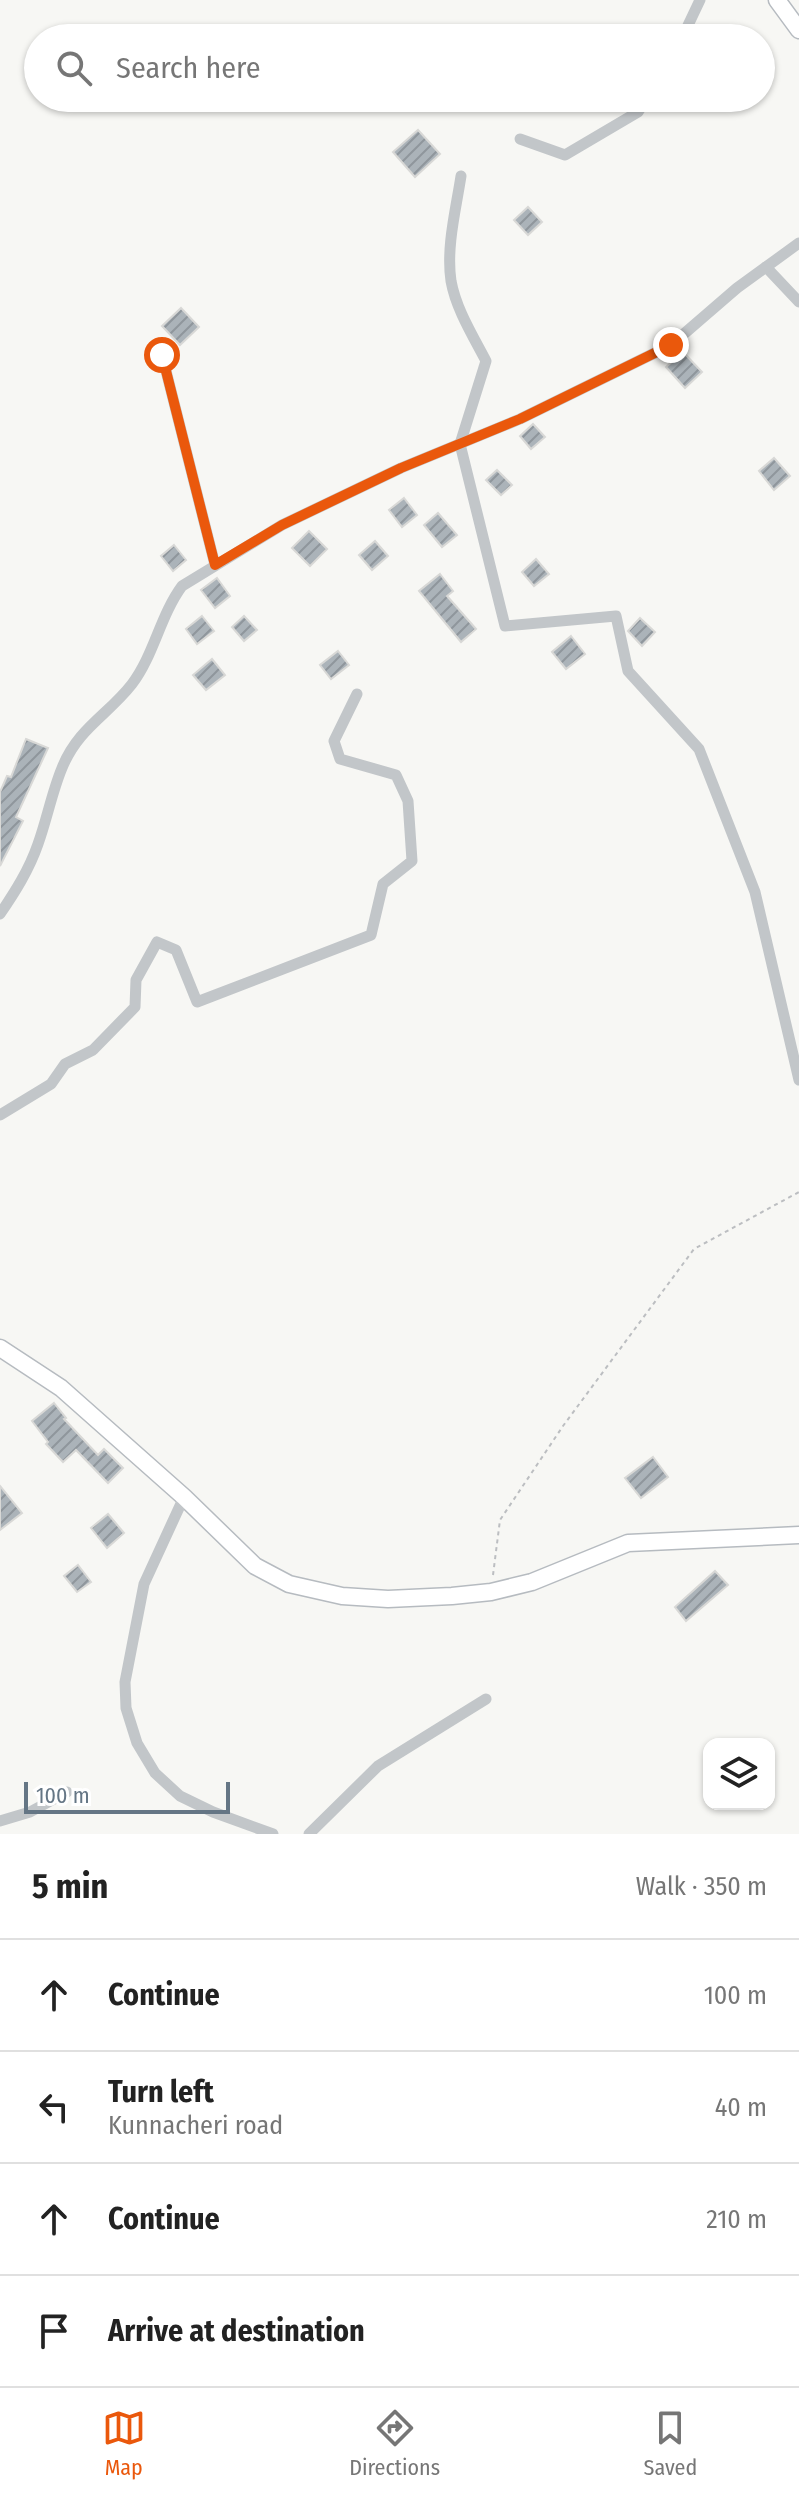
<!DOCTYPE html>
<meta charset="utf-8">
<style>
body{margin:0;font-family:"Fira Sans Condensed",sans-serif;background:#f6f6f6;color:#222}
.controls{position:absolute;right:24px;bottom:24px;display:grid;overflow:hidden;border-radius:16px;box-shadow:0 2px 6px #0004}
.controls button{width:72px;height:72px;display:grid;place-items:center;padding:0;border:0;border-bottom:2px solid #e0e0e0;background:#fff;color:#222;font:40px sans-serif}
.scale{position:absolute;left:24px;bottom:20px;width:206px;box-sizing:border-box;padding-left:8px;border:4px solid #657685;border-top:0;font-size:22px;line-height:28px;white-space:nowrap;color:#657685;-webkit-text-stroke:6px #fff;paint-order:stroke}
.stop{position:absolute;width:24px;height:24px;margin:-18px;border:6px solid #ea580c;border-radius:50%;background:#fff}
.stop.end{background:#ea580c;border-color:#fff;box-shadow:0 2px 8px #0008}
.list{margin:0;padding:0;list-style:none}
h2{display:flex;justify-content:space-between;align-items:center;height:104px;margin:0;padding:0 32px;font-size:34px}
h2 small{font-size:26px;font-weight:400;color:#767676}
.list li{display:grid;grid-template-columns:52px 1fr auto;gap:24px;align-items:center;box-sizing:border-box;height:112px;padding:0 32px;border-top:2px solid #e0e0e0}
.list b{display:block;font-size:30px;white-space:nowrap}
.list p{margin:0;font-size:26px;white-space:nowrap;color:#767676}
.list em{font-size:26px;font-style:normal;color:#767676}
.icon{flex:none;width:44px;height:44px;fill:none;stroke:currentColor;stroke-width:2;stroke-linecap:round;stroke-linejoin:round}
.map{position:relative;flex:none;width:799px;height:1834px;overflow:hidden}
.search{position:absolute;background:#fff;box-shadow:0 2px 6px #0004;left:24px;right:24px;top:24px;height:88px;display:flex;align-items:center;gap:20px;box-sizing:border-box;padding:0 28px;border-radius:44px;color:#767676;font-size:30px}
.sheet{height:552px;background:#fff}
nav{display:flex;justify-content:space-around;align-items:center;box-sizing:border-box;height:112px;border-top:2px solid #e0e0e0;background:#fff;font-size:22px;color:#767676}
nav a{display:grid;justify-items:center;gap:4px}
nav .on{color:#ea580c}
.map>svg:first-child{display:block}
.building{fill:url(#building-hatch);stroke:#d8d8d6;stroke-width:2}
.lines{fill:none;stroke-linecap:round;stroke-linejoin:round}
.secondary-casing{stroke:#b6bbc0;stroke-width:19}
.path{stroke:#bcbec1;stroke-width:2;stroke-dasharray:4 4;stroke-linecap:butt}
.street{stroke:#c2c6c9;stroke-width:11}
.secondary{stroke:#fff;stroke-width:16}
.route{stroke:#ea580c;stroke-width:10}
</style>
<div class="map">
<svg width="799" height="1834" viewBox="0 0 799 1834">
<defs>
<pattern id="building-hatch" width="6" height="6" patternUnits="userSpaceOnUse" patternTransform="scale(2)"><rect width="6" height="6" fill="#abb3b9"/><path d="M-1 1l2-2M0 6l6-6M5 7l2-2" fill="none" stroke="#8f969c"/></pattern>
</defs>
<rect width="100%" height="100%" fill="#f7f7f4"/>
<g class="building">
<polygon points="418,130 440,154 415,177 393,152"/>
<polygon points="528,207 542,222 528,235 514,220"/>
<polygon points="181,308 199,327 180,345 162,326"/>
<polygon points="683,352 702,372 685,388 666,367"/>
<polygon points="533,424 545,437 531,449 520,436"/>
<polygon points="774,458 790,476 774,490 759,471"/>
<polygon points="497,470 512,485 501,495 486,480"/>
<polygon points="404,498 417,515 402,527 389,510"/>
<polygon points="438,513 457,535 442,547 424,525"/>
<polygon points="309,531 327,549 310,566 292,548"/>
<polygon points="375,541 388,556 372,570 359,555"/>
<polygon points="174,545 186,560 173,571 161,556"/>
<polygon points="536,559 549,574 534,586 522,572"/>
<polygon points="440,574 453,591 447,596 476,629 461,642 419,591"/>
<polygon points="217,578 230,596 215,608 201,590"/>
<polygon points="202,616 214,631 197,644 186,629"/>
<polygon points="244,616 257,630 244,641 232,627"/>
<polygon points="640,618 655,632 642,646 628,631"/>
<polygon points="571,636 585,654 566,669 552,652"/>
<polygon points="338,651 349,665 331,679 320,665"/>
<polygon points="212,659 225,675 206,690 193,675"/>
<polygon points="26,739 48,748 16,817 23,821 0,866 0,792 7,776 11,777"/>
<polygon points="54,1403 66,1418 64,1419 98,1455 104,1449 123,1468 108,1483 76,1450 63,1462 46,1444 48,1442 32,1421"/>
<polygon points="653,1457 668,1477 641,1498 625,1478"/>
<polygon points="0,1486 22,1513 0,1530"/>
<polygon points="108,1514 124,1533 107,1548 91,1528"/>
<polygon points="78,1565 91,1582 77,1592 64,1576"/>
<polygon points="715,1571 728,1585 686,1621 675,1607"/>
</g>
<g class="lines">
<g class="secondary-casing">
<g id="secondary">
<polyline points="777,0 799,30"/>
<polyline points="0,1348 61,1388 184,1497 255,1566 289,1584 342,1596 388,1599 452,1596 491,1592 532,1582 628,1543 799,1535"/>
</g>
</g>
<polyline class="path" points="493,1575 500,1520 563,1426 694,1249 799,1192"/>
<g class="street">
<polyline points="682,38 700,0"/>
<polyline points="520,139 565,155 638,112 647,98"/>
<path d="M461 176C456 209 446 247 451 281 456 309 473 336 486 361L460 444 505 626 616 616 628 671 699 749 755 892 799 1080"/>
<polyline points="766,267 799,302"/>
<polyline points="162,355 215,565"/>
<path d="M0 914C15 892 29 870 38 844 47 819 52 792 62 768 78 728 108 715 132 684 154 655 160 616 182 586L282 525 401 468 520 419 671 345 737 288 799 243"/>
<polyline points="0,1115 51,1084 65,1064 93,1050 135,1007 136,980 157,942 176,950 197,1002 371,935 383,884 412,861 408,801 396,775 340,759 334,741 357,694"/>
<polyline points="184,1497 144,1584 125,1682 126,1708 137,1743 155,1773 180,1796 213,1812 273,1834"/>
<polyline points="0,1821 30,1812 67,1792"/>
<polyline points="309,1834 378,1766 486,1699"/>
</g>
<use href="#secondary" class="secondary"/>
</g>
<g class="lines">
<polyline class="route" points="162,355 215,565 282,525 401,468 520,419 671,345"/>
</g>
</svg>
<div class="controls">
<button><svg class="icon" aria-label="layers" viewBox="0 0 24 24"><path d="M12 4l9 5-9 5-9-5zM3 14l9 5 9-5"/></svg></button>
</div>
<div class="scale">100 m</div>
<div class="stop" style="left:162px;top:355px"></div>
<div class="stop end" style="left:671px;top:345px"></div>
<div class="search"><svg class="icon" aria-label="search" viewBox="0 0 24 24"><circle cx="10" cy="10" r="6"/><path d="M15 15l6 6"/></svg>Search here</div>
</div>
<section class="sheet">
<h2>5 min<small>Walk · 350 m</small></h2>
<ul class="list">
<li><svg class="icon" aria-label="ahead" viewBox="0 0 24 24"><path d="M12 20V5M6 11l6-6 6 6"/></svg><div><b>Continue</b></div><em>100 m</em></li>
<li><svg class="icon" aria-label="left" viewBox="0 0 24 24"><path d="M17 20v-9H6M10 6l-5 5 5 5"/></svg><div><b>Turn left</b><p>Kunnacheri road</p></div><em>40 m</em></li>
<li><svg class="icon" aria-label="ahead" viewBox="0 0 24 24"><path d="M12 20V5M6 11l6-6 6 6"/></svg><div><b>Continue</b></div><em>210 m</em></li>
<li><svg class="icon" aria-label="arrive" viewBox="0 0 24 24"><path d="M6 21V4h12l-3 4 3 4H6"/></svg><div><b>Arrive at destination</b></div></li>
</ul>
</section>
<nav>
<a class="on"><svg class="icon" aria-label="map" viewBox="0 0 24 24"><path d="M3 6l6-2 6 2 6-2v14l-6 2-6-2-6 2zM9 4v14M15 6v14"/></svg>Map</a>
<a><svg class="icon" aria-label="directions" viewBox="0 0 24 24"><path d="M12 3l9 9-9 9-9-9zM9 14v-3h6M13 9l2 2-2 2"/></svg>Directions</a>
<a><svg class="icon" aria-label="saved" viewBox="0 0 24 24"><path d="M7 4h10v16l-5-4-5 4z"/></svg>Saved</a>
</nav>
